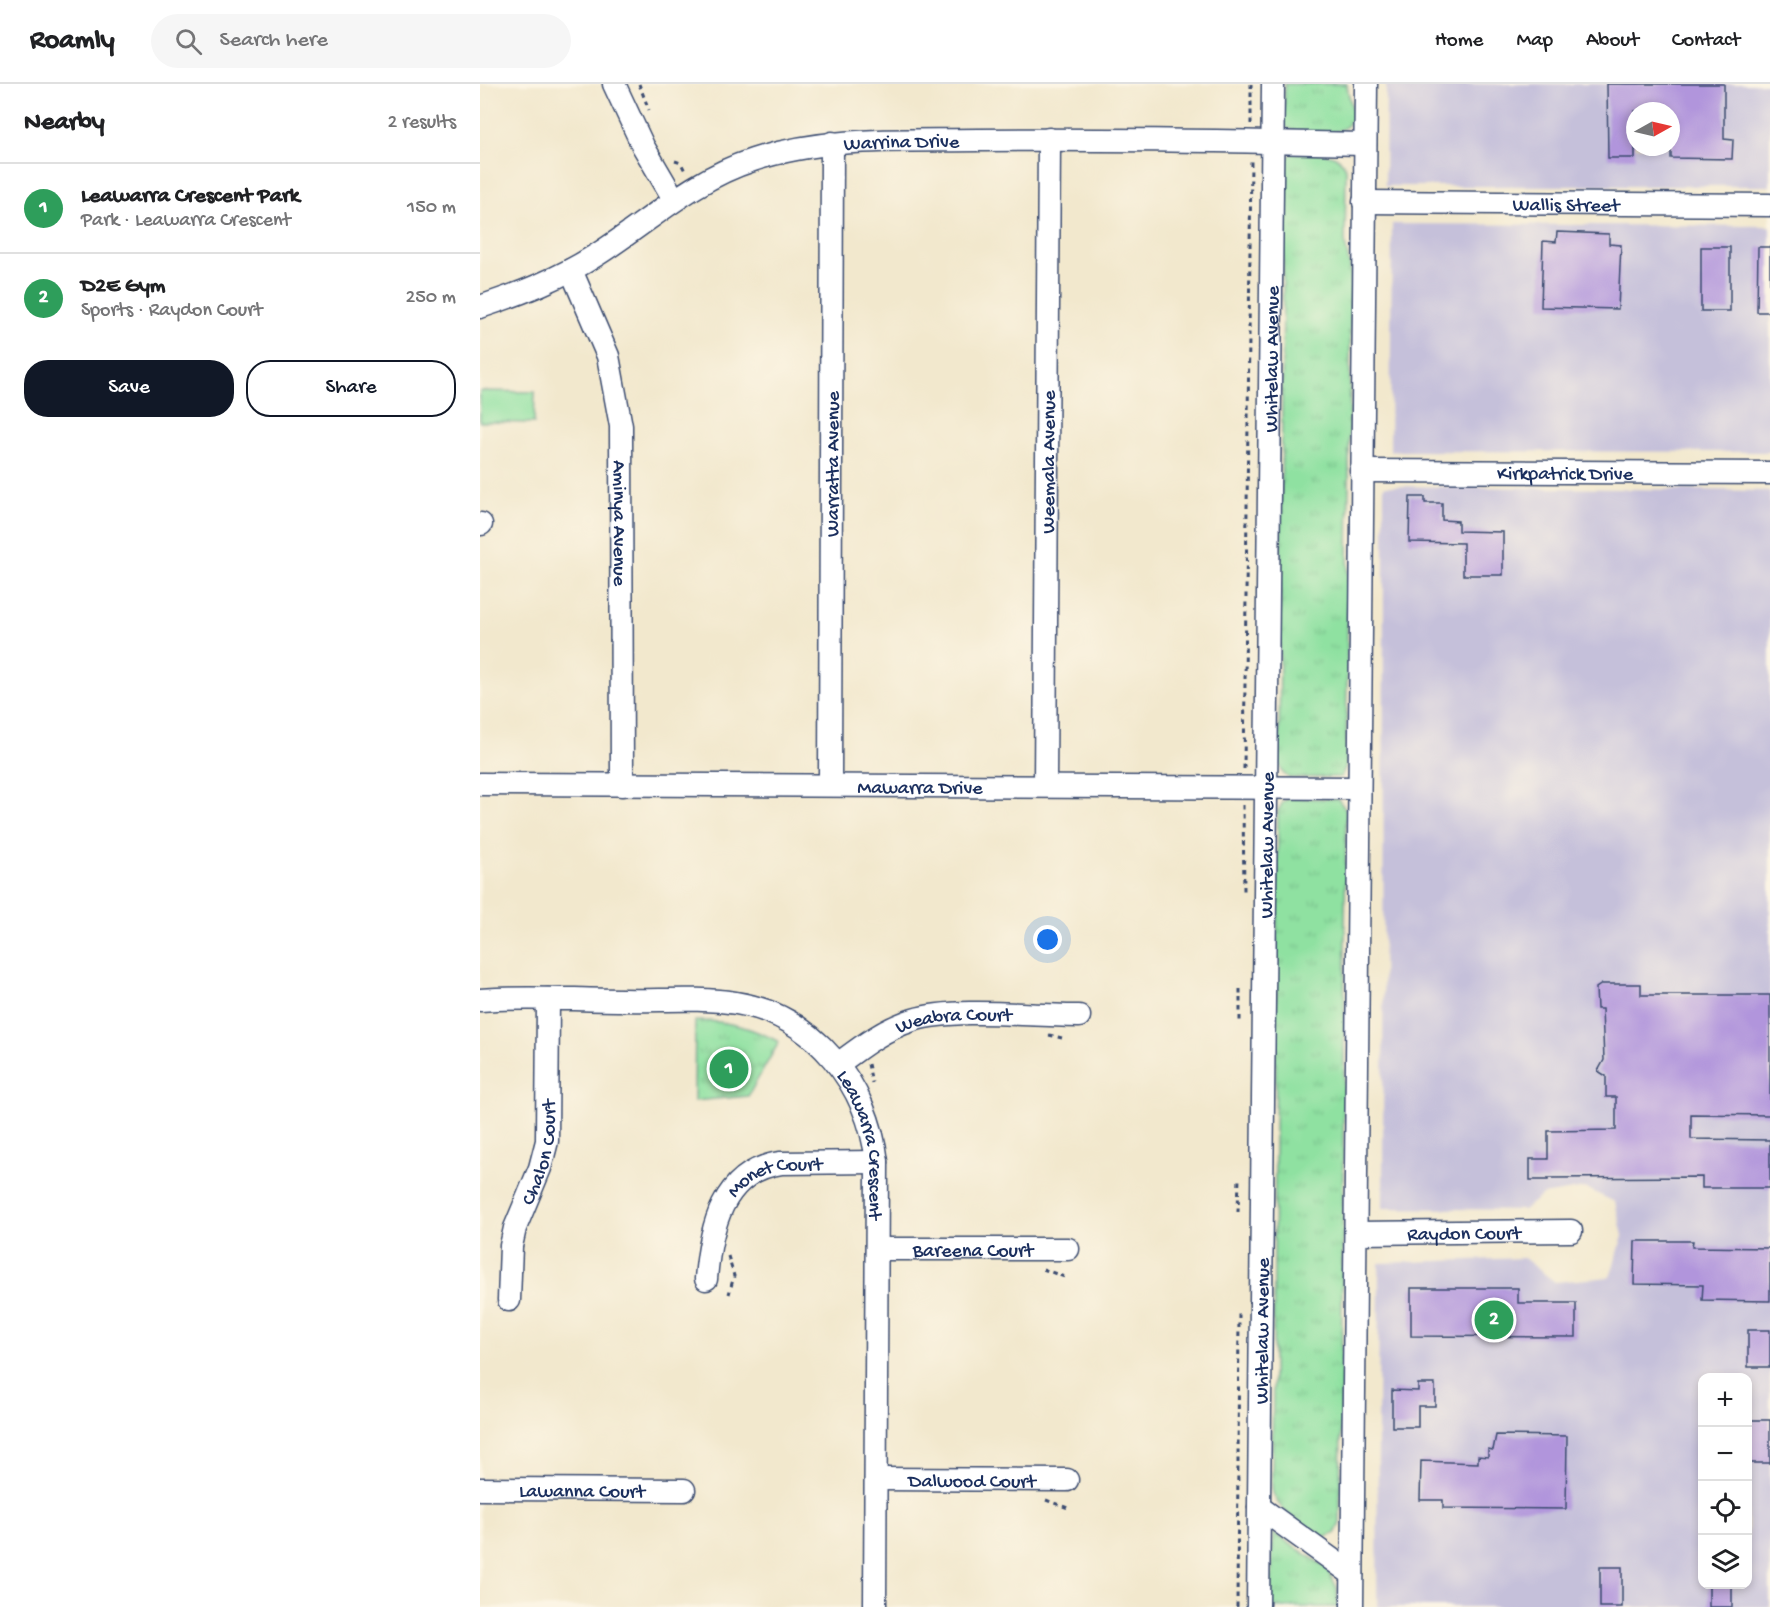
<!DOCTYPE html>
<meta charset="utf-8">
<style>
body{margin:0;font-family:"Gochi Hand",sans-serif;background:#f6f6f6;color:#202124}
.controls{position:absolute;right:18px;bottom:18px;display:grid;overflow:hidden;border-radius:12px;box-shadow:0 3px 9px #0003}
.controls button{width:54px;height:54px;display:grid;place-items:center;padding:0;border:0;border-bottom:2px solid #e0e0e0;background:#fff;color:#202124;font:30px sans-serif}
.compass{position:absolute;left:1146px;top:18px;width:54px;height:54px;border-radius:50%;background:#fff;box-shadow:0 3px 9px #0003;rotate:82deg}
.you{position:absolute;left:568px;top:856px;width:21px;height:21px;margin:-15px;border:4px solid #fff;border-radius:50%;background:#1a73e8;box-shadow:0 0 0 9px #1a73e833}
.badge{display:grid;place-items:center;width:39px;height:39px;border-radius:50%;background:#111827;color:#fff;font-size:20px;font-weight:700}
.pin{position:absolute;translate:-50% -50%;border:3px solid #fff;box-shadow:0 2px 6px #0006}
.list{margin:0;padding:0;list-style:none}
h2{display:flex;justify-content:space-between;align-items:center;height:78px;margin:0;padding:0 24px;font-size:26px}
h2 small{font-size:20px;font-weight:400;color:#757577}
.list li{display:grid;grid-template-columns:39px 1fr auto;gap:18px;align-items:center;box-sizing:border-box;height:90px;padding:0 24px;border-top:2px solid #e0e0e0}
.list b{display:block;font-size:22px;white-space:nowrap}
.list p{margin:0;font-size:20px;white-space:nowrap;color:#757577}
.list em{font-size:20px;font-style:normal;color:#757577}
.actions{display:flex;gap:12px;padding:18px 24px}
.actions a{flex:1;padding:14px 0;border:2px solid #111827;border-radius:24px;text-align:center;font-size:21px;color:#111827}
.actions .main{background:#111827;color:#fff}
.icon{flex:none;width:33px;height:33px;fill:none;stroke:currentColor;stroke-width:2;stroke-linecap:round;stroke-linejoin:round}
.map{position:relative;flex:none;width:1290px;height:1523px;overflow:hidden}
header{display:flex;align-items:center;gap:36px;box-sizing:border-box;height:84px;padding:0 30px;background:#fff;border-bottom:2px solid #e0e0e0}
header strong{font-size:28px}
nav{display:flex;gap:33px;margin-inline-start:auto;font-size:21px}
.search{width:420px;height:54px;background:#f6f6f6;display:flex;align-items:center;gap:15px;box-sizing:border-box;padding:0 21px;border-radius:33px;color:#757577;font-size:22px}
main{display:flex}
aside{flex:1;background:#fff}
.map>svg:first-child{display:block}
.industrial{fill:#c5c0da;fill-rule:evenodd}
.park{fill:url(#park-tufts);stroke:#558880;stroke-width:1.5}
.garden{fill:#8fe1a1;stroke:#558880;stroke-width:1.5}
.building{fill:#b195dc}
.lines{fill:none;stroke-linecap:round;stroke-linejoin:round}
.minor-casing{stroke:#3b4b6f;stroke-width:25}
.path{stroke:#3b4b6f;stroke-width:3;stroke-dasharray:4.5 4.5;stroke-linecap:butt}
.minor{stroke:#fff;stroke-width:22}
.labels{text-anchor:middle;stroke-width:4.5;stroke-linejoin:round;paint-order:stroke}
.street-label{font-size:20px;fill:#1b2f5e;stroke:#fcf5e5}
</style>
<header>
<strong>Roamly</strong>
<div class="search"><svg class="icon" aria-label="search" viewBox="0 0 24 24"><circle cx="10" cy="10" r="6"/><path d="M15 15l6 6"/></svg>Search here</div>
<nav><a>Home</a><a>Map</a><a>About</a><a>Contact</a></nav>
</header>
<main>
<aside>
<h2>Nearby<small>2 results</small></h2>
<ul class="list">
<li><span class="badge" style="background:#2e9e5b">1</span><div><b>Leawarra Crescent Park</b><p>Park · Leawarra Crescent</p></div><em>150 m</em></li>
<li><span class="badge" style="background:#2e9e5b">2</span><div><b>D2E Gym</b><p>Sports · Raydon Court</p></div><em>250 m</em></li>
</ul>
<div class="actions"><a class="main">Save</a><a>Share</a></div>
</aside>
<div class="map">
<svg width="1290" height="1523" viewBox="0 0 1290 1523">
<defs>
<pattern id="park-tufts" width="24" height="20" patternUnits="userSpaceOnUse" patternTransform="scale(1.5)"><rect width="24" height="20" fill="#8fe1a1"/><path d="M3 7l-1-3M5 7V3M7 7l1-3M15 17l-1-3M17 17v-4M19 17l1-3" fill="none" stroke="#7bc18d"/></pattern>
</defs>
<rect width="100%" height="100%" fill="#fcf5e5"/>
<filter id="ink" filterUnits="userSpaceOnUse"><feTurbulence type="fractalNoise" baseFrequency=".0167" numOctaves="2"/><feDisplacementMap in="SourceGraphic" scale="12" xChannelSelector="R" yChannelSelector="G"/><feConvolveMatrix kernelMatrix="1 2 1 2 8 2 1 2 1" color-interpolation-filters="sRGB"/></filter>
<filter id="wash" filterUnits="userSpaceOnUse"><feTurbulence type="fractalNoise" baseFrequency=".008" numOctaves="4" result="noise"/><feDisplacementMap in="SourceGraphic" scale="24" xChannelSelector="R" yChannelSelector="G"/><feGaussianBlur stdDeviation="1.35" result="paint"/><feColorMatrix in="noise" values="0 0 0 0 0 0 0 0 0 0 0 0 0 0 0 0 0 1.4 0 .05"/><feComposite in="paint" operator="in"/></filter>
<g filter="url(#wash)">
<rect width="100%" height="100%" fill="#f2e8cd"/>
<g class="industrial">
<path d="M906 0H1290V102H905ZM1155 27H1191V63H1155Z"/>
<polygon points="912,140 1290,142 1290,368 910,367"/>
<path d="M904 402 1290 407V1523H897L899 1179 1044 1174 1075 1198 1130 1193 1143 1152 1135 1118 1105 1104 1063 1111 1043 1126 903 1124ZM1222 1294H1268V1500H1222Z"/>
</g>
<g class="park">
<path d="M805 0H867C867 11 874 23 872 33 869 54 824 50 809 45L803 41Z"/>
<path d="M813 69C830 70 857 64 866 84L865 160 871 187 866 681 861 693 809 694 803 689 799 680 804 85 807 74Z"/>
<path d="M809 714 858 715 866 726 860 1439 855 1450 845 1453C826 1447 793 1424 792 1403L798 727 803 718Z"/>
<path d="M215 937C245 936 272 943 299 958L268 1012 214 1017Z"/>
<polygon points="793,1449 846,1483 857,1504 858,1523 791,1523"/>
</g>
<polygon class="garden" points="0,307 55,308 54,339 0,338"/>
<g id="blocks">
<g class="building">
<polygon points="1127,0 1244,0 1244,55 1253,56 1252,75 1191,74 1191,27 1155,27 1155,74 1128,74"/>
<polygon points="1077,148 1129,150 1129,160 1141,161 1138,225 1061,223 1063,157 1076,158"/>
<rect x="1221" y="163" width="29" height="64"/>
<polygon points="1278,163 1290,163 1290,228 1277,228"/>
<polygon points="930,413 945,413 945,419 962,419 962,436 978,437 978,447 1023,448 1023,491 983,491 983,459 929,458"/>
<polygon points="1122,900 1161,900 1161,911 1290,911 1290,1031 1211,1030 1211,1055 1290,1056 1290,1104 1222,1104 1222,1093 1068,1094 1068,1096 1050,1096 1050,1075 1068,1075 1068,1047 1136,1046 1136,1013 1126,1013 1126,992 1118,987 1124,976 1122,925 1117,925 1116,904"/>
<polygon points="1155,1157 1213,1157 1212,1163 1290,1164 1290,1217 1222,1216 1223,1201 1154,1200"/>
<polygon points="931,1204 1038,1204 1038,1219 1096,1219 1096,1253 931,1252"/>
<rect x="1268" y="1246" width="22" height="37"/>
<polygon points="938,1300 955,1300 955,1322 938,1322 938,1343 912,1343 912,1306 938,1307"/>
<rect x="1268" y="1336" width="22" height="43"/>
<polygon points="1016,1351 1087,1352 1086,1425 963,1424 963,1416 940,1416 941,1377 998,1379 998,1372 1008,1373 1008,1365 1013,1366"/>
<rect x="1120" y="1483" width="22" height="40"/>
<rect x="1229" y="1500" width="23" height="23"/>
</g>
</g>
</g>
<g filter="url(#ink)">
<use href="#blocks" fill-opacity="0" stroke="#3b4b6f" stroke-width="1.5"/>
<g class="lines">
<g class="minor-casing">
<g id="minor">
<polyline points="134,0 163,62 194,115"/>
<path id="s1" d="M884 118 1290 121"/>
<path id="s2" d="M91 186 128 272 141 342 142 701"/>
<path id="s3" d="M0 223C42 209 81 194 118 170 170 137 213 95 273 76 346 52 423 57 499 56 627 55 756 57 885 60"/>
<path id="s4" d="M881 387 1290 389"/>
<polyline points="0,440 1,440"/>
<path id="s5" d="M0 700 878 704"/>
<path id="s6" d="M350 701 352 59"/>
<path id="s7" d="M565 702 569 55"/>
<path id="s8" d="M0 916C47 912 95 916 142 916 180 917 218 913 256 919 335 932 388 1001 397 1078L395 1523"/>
<path id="s9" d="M358 980C382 962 404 945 433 936 475 923 553 932 599 932"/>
<path id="s10" d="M876 1149 1091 1147"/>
<path id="s11" d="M397 1165H588"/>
<path id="s12" d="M226 1195C230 1145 242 1087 301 1079L397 1078"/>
<path id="s13" d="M29 1216 31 1162 35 1144 60 1084 67 1057 68 915"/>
<path id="s14" d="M396 1395 587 1396"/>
<path id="s15" d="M0 1405 204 1406"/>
<polyline points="779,1423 872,1490"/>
<path id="s16" d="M778 1523 793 0"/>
<polyline points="872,1523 886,0"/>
</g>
</g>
<g class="path">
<polyline points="159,0 169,26"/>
<polyline points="771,40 771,0"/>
<polyline points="195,77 201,79 206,89"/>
<polyline points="764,685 771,77"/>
<polyline points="763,721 764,807"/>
<polyline points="760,905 760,939"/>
<polyline points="569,951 582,954"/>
<polyline points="388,980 392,999"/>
<polyline points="758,1128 759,1093"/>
<polyline points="248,1172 254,1192 249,1210"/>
<polyline points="563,1185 587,1194"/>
<polyline points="566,1416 588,1424"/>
<polyline points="757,1523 759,1229"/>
</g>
<use href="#minor" class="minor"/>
</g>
</g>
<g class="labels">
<g class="street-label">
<text dy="7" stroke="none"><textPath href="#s3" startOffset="462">Warrina Drive</textPath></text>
<text dy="7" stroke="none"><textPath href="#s1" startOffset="202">Wallis Street</textPath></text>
<text dy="7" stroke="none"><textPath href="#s16" startOffset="1248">Whitelaw Avenue</textPath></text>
<text dy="7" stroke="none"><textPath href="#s7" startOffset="324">Weemala Avenue</textPath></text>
<text dy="7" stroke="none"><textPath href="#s6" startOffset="321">Warratta Avenue</textPath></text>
<text dy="7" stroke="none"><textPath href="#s4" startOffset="204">Kirkpatrick Drive</textPath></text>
<text dy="7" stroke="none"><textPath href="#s2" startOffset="262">Aminya Avenue</textPath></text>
<text dy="7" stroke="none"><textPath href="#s5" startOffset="440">Mawarra Drive</textPath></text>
<text dy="7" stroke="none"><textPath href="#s16" startOffset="762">Whitelaw Avenue</textPath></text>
<text dy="7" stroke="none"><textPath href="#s9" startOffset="128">Weabra Court</textPath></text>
<text dy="7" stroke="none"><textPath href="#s8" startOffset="464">Leawarra Crescent</textPath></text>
<text dy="7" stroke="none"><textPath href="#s13" startOffset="153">Chalon Court</textPath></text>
<text dy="7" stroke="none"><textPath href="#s12" startOffset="141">Monet Court</textPath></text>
<text dy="7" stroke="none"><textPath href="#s10" startOffset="108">Raydon Court</textPath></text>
<text dy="7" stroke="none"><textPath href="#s11" startOffset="96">Bareena Court</textPath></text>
<text dy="7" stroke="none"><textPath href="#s16" startOffset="276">Whitelaw Avenue</textPath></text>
<text dy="7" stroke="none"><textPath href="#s14" startOffset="96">Dalwood Court</textPath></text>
<text dy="7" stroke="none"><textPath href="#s15" startOffset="102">Lawanna Court</textPath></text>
</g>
</g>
</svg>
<div class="controls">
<button>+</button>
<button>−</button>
<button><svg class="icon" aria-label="locate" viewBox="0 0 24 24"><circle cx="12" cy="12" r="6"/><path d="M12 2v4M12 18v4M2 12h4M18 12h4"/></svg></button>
<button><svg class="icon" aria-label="layers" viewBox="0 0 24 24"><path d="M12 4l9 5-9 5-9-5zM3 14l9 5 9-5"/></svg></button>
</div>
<svg class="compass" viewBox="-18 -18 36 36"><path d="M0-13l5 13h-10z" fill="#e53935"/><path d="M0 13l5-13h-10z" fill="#757577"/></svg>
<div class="you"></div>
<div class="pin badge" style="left:249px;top:985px;background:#2e9e5b">1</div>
<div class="pin badge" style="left:1014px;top:1236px;background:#2e9e5b">2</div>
</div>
</main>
